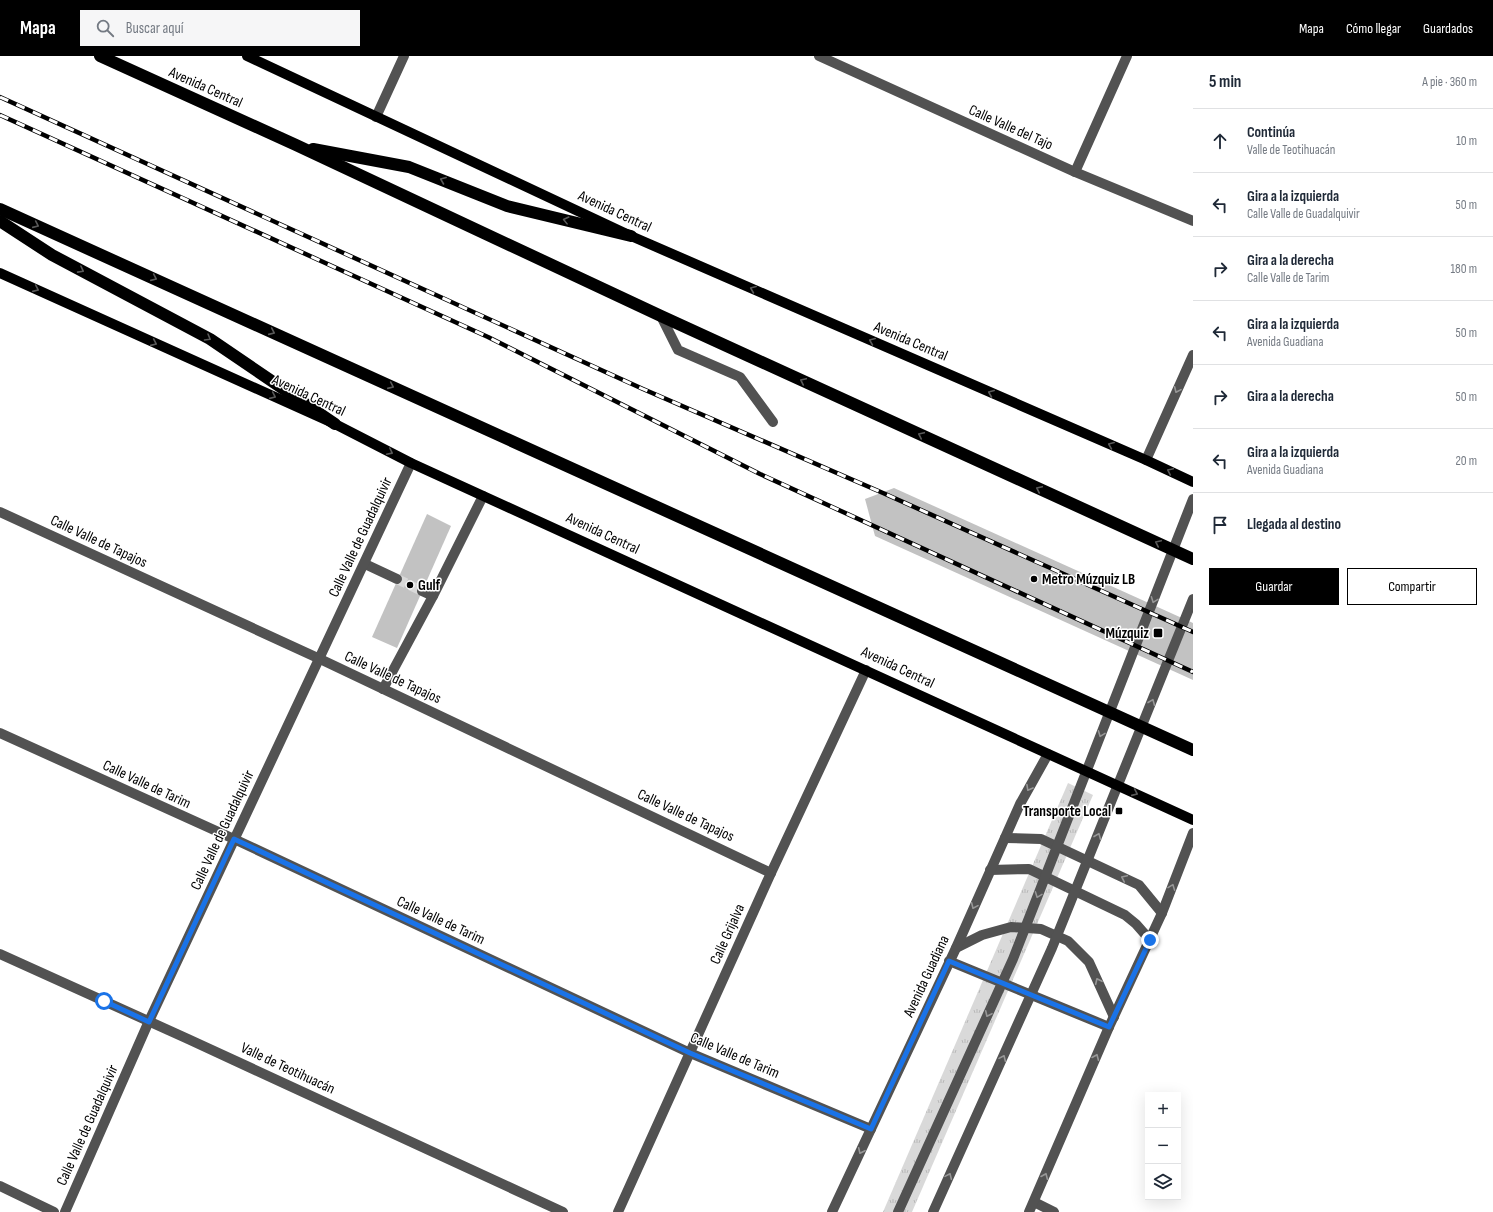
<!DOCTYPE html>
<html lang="es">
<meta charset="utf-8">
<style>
body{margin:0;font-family:"Sofia Sans Condensed",sans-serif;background:#f6f6f7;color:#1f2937}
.controls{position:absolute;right:12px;bottom:12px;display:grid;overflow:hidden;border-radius:0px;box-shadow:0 4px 16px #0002}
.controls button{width:36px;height:36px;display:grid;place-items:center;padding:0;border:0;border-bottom:1px solid #e0e1e3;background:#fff;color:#1f2937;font:20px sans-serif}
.stop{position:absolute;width:12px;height:12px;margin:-9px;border:3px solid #1a73e8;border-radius:50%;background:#fff}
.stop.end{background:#1a73e8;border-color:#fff;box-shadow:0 1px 4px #0008}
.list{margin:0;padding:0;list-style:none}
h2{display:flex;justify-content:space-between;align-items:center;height:52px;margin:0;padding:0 16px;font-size:17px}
h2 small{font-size:13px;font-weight:400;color:#747a83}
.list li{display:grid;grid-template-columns:26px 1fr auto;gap:12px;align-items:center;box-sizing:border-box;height:64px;padding:0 16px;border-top:1px solid #e0e1e3}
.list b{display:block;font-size:15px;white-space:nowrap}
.list p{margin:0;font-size:13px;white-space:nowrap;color:#747a83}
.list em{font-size:13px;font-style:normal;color:#747a83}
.actions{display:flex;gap:8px;padding:12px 16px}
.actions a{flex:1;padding:9px 0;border:1px solid #000;border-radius:0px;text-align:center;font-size:14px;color:#000}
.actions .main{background:#000;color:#fff}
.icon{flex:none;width:22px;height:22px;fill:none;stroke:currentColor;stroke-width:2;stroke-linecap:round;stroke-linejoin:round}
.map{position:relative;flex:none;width:1193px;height:1156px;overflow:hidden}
header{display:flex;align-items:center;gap:24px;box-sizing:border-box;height:56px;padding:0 20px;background:#000;color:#fff}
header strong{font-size:19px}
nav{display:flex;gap:22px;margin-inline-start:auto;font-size:14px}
.search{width:280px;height:36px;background:#f6f6f7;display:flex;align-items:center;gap:10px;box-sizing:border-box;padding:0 14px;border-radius:0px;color:#747a83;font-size:15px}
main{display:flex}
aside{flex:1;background:#fff}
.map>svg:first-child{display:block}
.park{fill:url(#park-tufts)}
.building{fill:#c2c2c2}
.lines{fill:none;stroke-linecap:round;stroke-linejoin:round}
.minor-tunnel{stroke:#d9d9d9;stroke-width:10;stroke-dasharray:10 5;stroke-linecap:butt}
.minor{stroke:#525252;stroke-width:10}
.major{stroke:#000;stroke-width:10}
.highway{stroke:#000;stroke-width:12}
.rail-casing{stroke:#000;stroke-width:4.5}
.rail{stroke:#fff;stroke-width:3;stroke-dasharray:9;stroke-linecap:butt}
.oneway{stroke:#595959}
.oneway2{stroke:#979797}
.route{stroke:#1a73e8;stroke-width:5}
.poi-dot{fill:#000;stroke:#fff;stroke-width:1.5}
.labels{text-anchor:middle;stroke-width:3;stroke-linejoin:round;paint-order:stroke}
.street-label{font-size:15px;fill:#000;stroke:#fff}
.poi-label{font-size:15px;font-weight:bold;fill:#000;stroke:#fff;text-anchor:start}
</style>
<header>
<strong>Mapa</strong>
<div class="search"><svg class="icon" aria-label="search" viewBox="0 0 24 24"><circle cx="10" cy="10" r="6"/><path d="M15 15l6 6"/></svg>Buscar aquí</div>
<nav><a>Mapa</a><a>Cómo llegar</a><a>Guardados</a></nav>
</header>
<main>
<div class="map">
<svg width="1193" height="1156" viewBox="0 0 1193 1156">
<defs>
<pattern id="park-tufts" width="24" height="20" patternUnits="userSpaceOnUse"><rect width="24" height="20" fill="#d9d9d9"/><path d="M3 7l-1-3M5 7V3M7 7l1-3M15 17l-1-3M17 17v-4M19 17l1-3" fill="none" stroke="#b8b8b8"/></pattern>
</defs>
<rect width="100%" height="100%" fill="#fff"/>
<polygon class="park" points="1068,727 1093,739 912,1156 883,1156"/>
<g class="building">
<polygon points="894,432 1193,567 1193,624 875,480 865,443"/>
<polygon points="427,458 451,470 397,592 372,581"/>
</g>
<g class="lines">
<polyline class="minor-tunnel" points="397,523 422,535"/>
<g class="minor">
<polyline points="819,0 1075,116 1193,165"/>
<polyline points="376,61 404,0"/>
<polyline points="1075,116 1127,0"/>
<polyline points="661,260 678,294 740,321 773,366"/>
<polyline points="1146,404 1193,299"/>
<polyline points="0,456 320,603 771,817"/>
<polyline points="365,508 397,523"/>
<polyline points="422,535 433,540"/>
<polyline points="383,633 433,540 483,440"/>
<polyline points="0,677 234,783 690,997 871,1073"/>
<polyline points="1005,782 1041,783 1139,829 1162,857"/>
<polyline points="990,814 1029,813 1125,859 1136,868 1150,884"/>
<polyline points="956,892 982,879 1011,871 1041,873 1068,885 1089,906 1114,961"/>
<polyline points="0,898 188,983 563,1156"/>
<polyline points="949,905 1109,971"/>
<polyline points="0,1130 54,1156"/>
<polyline points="1034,1146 1054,1156"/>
<polyline points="65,1156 149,965 411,407"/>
<polyline points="618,1156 771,817 866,614"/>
<polyline points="832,1156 956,892 1020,748 1048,698"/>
<polyline points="898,1156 1013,903 1193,443"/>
<polyline points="933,1156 1052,892 1193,543"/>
<polyline points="1029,1156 1109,971 1162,857 1193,777"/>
</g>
<g class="major">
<polyline points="247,0 631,180 1146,404 1193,426"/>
<polyline points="0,217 335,368 411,407 1193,764"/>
</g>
<g class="highway">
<polyline points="100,0 296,89 661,260 1193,503"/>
<polyline points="313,93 409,111 507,150 631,180"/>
<polyline points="0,153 1193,694"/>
<polyline points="0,165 52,199 210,283 335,368"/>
</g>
<g class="rail-casing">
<g id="rail">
<polyline points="0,41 643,333 883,437 1193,576"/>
<polyline points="0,59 488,281 760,418 1193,616"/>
</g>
</g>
<use href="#rail" class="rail"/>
</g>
<defs><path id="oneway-chevron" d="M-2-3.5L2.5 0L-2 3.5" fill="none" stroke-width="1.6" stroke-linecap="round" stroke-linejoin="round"/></defs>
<g class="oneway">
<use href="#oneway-chevron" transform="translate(443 124) rotate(-158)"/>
<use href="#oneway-chevron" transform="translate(566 164) rotate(-166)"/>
<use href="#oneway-chevron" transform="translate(36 169) rotate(24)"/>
<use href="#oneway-chevron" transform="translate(81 214) rotate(28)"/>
<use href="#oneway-chevron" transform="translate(154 222) rotate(24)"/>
<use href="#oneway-chevron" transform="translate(36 233) rotate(24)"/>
<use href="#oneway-chevron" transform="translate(753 233) rotate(-157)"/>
<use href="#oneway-chevron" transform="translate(272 276) rotate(24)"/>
<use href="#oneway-chevron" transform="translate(208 282) rotate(30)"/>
<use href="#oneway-chevron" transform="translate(872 285) rotate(-157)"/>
<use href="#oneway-chevron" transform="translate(154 287) rotate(24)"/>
<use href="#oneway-chevron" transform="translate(803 325) rotate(-155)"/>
<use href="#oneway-chevron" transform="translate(391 330) rotate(24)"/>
<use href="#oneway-chevron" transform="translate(991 337) rotate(-157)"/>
<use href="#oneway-chevron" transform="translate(273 340) rotate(24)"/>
<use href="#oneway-chevron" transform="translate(921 379) rotate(-155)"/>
<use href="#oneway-chevron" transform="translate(1111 389) rotate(-157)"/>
<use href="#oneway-chevron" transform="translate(390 396) rotate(27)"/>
<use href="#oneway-chevron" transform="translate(1170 415) rotate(-155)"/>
<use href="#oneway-chevron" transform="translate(1039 433) rotate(-155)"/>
<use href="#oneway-chevron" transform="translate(1158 487) rotate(-155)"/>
<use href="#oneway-chevron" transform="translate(1135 737) rotate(24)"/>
</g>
<g class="oneway2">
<use href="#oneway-chevron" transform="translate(1177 334) rotate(114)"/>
<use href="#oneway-chevron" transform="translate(1154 544) rotate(111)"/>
<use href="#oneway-chevron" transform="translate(1152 646) rotate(-68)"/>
<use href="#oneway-chevron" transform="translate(1101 678) rotate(111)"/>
<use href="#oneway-chevron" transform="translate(1029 732) rotate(119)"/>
<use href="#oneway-chevron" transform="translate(1098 780) rotate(-68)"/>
<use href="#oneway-chevron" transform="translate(1124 822) rotate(-155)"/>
<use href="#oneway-chevron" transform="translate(1172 831) rotate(-69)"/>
<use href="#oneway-chevron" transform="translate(1038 839) rotate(111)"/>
<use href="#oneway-chevron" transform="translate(974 850) rotate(114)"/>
<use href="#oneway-chevron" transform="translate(1098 925) rotate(-115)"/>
<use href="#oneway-chevron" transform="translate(988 958) rotate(115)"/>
<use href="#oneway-chevron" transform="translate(1096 1001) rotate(-67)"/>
<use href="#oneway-chevron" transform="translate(1003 1002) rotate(-66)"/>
<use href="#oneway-chevron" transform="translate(861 1095) rotate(115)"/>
<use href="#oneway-chevron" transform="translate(949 1120) rotate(-66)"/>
<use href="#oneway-chevron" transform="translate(1045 1120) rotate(-67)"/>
</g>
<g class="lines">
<polyline class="route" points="104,945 149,966 234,783 690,997 871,1073 949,905 1109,971 1150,884"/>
</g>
<g class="poi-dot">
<circle cx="1034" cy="523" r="4"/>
<circle cx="410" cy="529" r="4"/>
<rect x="1153" y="572" width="10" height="10" rx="2"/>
<rect x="1115" y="751" width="8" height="8" rx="2"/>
</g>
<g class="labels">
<g class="street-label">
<text transform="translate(206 31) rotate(24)" y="5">Avenida Central</text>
<text transform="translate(1011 71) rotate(24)" y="5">Calle Valle del Tajo</text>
<text transform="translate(615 155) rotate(25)" y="5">Avenida Central</text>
<text transform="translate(911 285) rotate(23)" y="5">Avenida Central</text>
<text transform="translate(309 339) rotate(25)" y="5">Avenida Central</text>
<text transform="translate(603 477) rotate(25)" y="5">Avenida Central</text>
<text transform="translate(360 481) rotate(-65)" y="5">Calle Valle de Guadalquivir</text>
<text transform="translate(99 485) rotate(25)" y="5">Calle Valle de Tapajos</text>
<text transform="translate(898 611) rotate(25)" y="5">Avenida Central</text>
<text transform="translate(393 621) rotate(25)" y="5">Calle Valle de Tapajos</text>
<text transform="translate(147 728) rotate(25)" y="5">Calle Valle de Tarim</text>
<text transform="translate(686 759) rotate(25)" y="5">Calle Valle de Tapajos</text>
<text transform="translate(222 774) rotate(-65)" y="5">Calle Valle de Guadalquivir</text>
<text transform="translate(441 864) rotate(25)" y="5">Calle Valle de Tarim</text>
<text transform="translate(727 878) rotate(-66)" y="5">Calle Grijalva</text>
<text transform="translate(926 920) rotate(-65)" y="5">Avenida Guadiana</text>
<text transform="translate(735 999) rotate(23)" y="5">Calle Valle de Tarim</text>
<text transform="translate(288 1012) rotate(25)" y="5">Valle de Teotihuacán</text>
<text transform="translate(87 1069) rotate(-66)" y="5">Calle Valle de Guadalquivir</text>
</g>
<g class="poi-label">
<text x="1042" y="528">Metro Múzquiz LB</text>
<text x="418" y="534">Gulf</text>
<text x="1149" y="582" text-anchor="end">Múzquiz</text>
<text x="1111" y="760" text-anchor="end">Transporte Local</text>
</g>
</g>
</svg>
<div class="controls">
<button>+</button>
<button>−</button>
<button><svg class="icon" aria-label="layers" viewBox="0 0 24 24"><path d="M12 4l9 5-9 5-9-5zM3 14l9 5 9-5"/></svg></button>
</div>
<div class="stop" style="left:104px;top:945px"></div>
<div class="stop end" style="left:1150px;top:884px"></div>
</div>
<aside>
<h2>5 min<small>A pie · 360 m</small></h2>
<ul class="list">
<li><svg class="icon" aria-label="ahead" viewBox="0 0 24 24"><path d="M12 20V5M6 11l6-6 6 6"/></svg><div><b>Continúa</b><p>Valle de Teotihuacán</p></div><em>10 m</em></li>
<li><svg class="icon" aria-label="left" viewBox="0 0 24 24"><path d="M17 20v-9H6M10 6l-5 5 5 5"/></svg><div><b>Gira a la izquierda</b><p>Calle Valle de Guadalquivir</p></div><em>50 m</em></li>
<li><svg class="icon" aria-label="right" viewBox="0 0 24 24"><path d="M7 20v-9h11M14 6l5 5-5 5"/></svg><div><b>Gira a la derecha</b><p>Calle Valle de Tarim</p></div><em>180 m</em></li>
<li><svg class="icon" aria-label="left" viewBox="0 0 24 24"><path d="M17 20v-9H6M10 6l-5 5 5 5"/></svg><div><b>Gira a la izquierda</b><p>Avenida Guadiana</p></div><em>50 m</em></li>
<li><svg class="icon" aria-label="right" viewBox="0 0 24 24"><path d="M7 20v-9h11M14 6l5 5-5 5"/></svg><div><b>Gira a la derecha</b></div><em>50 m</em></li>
<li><svg class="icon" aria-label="left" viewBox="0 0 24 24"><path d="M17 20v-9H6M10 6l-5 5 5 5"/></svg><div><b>Gira a la izquierda</b><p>Avenida Guadiana</p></div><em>20 m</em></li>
<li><svg class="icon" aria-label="arrive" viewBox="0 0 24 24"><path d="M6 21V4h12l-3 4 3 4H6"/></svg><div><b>Llegada al destino</b></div></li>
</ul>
<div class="actions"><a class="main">Guardar</a><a>Compartir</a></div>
</aside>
</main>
